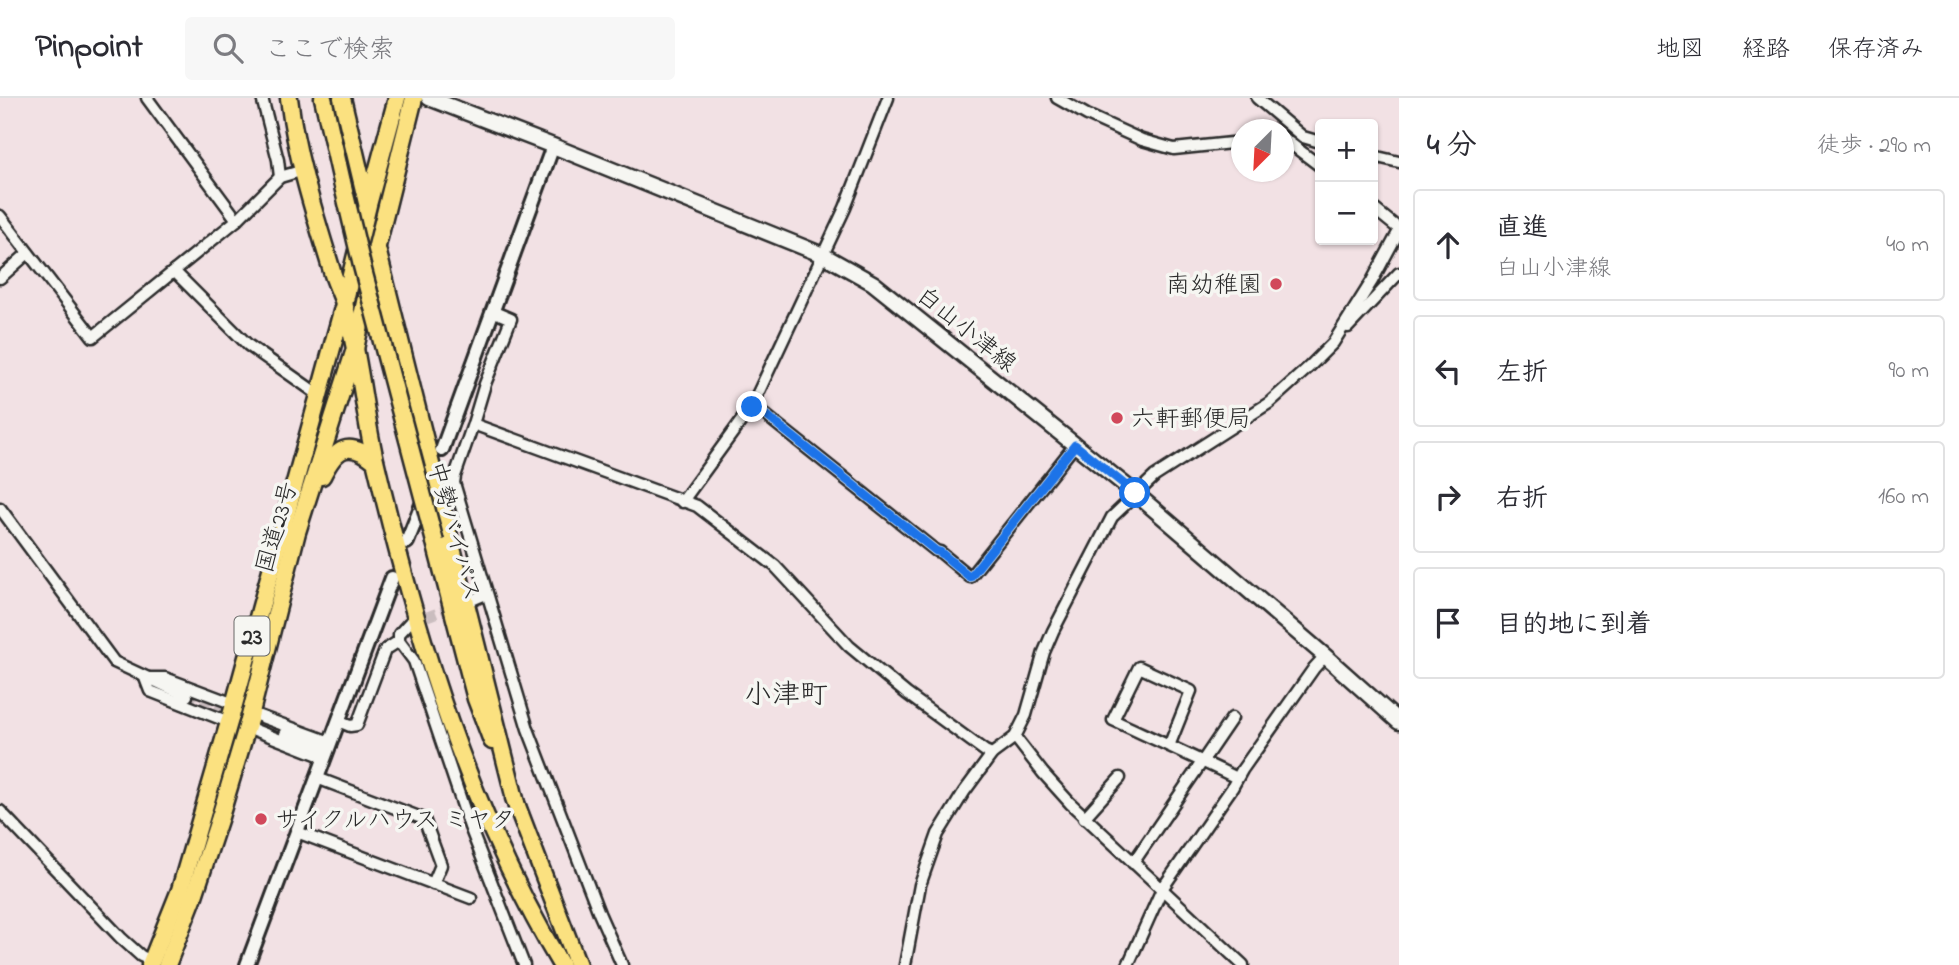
<!DOCTYPE html>
<html lang="ja">
<meta charset="utf-8">
<style>
body{margin:0;font-family:"Indie Flower","Klee One",sans-serif;background:#f7f7f7;color:#2b2b33}
.controls{position:absolute;right:21px;top:21px;display:grid;overflow:hidden;border-radius:7px;box-shadow:0 2px 5px #0004}
.controls button{width:63px;height:63px;display:grid;place-items:center;padding:0;border:0;border-bottom:2px solid #e1e1e2;background:#fff;color:#2b2b33;font:35px sans-serif}
.compass{position:absolute;left:1231px;top:21px;width:63px;height:63px;border-radius:50%;background:#fff;box-shadow:0 2px 5px #0004;rotate:204deg}
.stop{position:absolute;width:21px;height:21px;margin:-16px;border:5px solid #1a73e8;border-radius:50%;background:#fff}
.stop.end{background:#1a73e8;border-color:#fff;box-shadow:0 2px 7px #0008}
.list{margin:0;padding:0;list-style:none}
h2{display:flex;justify-content:space-between;align-items:center;height:91px;margin:0;padding:0 28px;font-size:30px}
h2 small{font-size:23px;font-weight:400;color:#7c7c81}
.list li{display:grid;grid-template-columns:46px 1fr auto;gap:21px;align-items:center;box-sizing:border-box;height:112px;margin:0 14px 14px;padding:0 14px;border:2px solid #e1e1e2;border-radius:7px}
.list b{display:block;font-size:26px;white-space:nowrap}
.list p{margin:0;font-size:23px;white-space:nowrap;color:#7c7c81}
.list em{font-size:23px;font-style:normal;color:#7c7c81}
.icon{flex:none;width:38px;height:38px;fill:none;stroke:currentColor;stroke-width:2;stroke-linecap:round;stroke-linejoin:round}
.map{position:relative;flex:none;width:1399px;height:867px;overflow:hidden}
header{display:flex;align-items:center;gap:42px;box-sizing:border-box;height:98px;padding:0 35px;background:#fff;border-bottom:2px solid #e1e1e2}
header strong{font-size:33px}
nav{display:flex;gap:38px;margin-inline-start:auto;font-size:24px}
.search{width:490px;height:63px;background:#f7f7f7;display:flex;align-items:center;gap:18px;box-sizing:border-box;padding:0 24px;border-radius:7px;color:#7c7c81;font-size:26px}
main{display:flex}
aside{flex:1;background:#fff}
.map>svg:first-child{display:block}
.lines{fill:none;stroke-linecap:round;stroke-linejoin:round}
.minor-tunnel{stroke:#cabdbf;stroke-width:10;stroke-dasharray:10 5;stroke-linecap:butt}
.minor-casing{stroke:#2b2b2b;stroke-width:15}
.tertiary-casing{stroke:#2b2b2b;stroke-width:18}
.secondary-casing{stroke:#2b2b2b;stroke-width:19}
.trunk-casing{stroke:#2b2b2b;stroke-width:21}
.minor{stroke:#f6f6f2;stroke-width:10}
.tertiary{stroke:#f6f6f2;stroke-width:12}
.secondary{stroke:#f6f6f2;stroke-width:14}
.trunk{stroke:#fbe180;stroke-width:16}
.trunk-bridge-casing{stroke:#2b2b2b;stroke-width:21;stroke-linecap:butt}
.trunk-bridge{stroke:#fbe180;stroke-width:16}
.route{stroke:#1a73e8;stroke-width:9}
.poi-dot{fill:#d1495b;stroke:#f6f6f2;stroke-width:2.5}
.labels{text-anchor:middle;stroke-width:7;stroke-linejoin:round;paint-order:stroke}
.shield{fill:#f6f6f2;stroke:#686867;stroke-width:2}
.shield-label{font-size:23px;font-weight:bold;fill:#2b2b2b}
.poi-label{font-size:24px;fill:#2b2b2b;stroke:#f6f6f2;text-anchor:start}
.street-label{font-size:24px;fill:#2b2b2b;stroke:#f6f6f2}
.quarter-label{font-size:28px;fill:#2b2b2b;stroke:#f6f6f2}
</style>
<header>
<strong>Pinpoint</strong>
<div class="search"><svg class="icon" aria-label="search" viewBox="0 0 24 24"><circle cx="10" cy="10" r="6"/><path d="M15 15l6 6"/></svg>ここで検索</div>
<nav><a>地図</a><a>経路</a><a>保存済み</a></nav>
</header>
<main>
<div class="map">
<svg width="1399" height="867" viewBox="0 0 1399 867">
<rect width="100%" height="100%" fill="#f2e1e4"/>
<filter id="ink" filterUnits="userSpaceOnUse"><feTurbulence type="fractalNoise" baseFrequency=".0143" numOctaves="2"/><feDisplacementMap in="SourceGraphic" scale="14" xChannelSelector="R" yChannelSelector="G"/><feConvolveMatrix kernelMatrix="1 2 1 2 8 2 1 2 1" color-interpolation-filters="sRGB"/></filter>
<g filter="url(#ink)">
<g class="lines">
<g class="minor-tunnel">
<polyline points="413,524 455,508"/>
<polyline points="187,598 285,636"/>
</g>
<g class="minor-casing">
<g id="minor">
<polyline points="147,0 237,122"/>
<polyline points="262,0 278,62 280,79"/>
<polyline points="1057,0 1087,17 1142,42 1174,51 1241,44"/>
<polyline points="1257,0 1303,39 1320,44"/>
<polyline points="1283,40 1320,68"/>
<polyline points="1373,58 1399,64"/>
<polyline points="1373,110 1399,131"/>
<polyline points="0,118 93,239 237,122 280,79 304,72"/>
<polyline points="174,173 248,247 319,297"/>
<polyline points="0,180 28,155"/>
<polyline points="492,213 511,221 485,286 473,326 697,408 775,468 849,548 907,596 985,653 992,656"/>
<polyline points="1348,229 1399,175"/>
<polyline points="752,308 758,311 936,453 940,454 970,479 1075,347"/>
<polyline points="473,326 455,378 454,385 528,631 599,815 622,867"/>
<polyline points="682,404 752,308 845,110 888,0"/>
<polyline points="0,410 114,564 187,598"/>
<polyline points="472,502 486,496"/>
<polyline points="409,525 399,536 399,543 414,563 470,729 524,867"/>
<polyline points="251,615 330,644"/>
<polyline points="338,623 350,628 357,627 385,552 399,543"/>
<polyline points="229,624 150,593 145,580 165,580 234,606"/>
<polyline points="247,629 324,659"/>
<polyline points="285,636 327,652"/>
<polyline points="1015,639 1043,675 1070,705 1243,867"/>
<path d="M1169 648 1191 593 1139 569 1113 622C1154 641 1196 660 1237 680"/>
<polyline points="317,680 424,721 441,767 433,786"/>
<polyline points="0,713 121,840 141,858 152,863"/>
<polyline points="1084,720 1120,680"/>
<polyline points="297,734 471,800"/>
<polyline points="1133,765 1232,620"/>
<polyline points="905,867 920,787 938,736 964,694 992,656 1015,639 1026,617 1044,554 1053,533 1112,419 1155,378 1269,305 1309,269 1333,245 1372,183 1399,133"/>
<polyline points="1128,867 1162,791 1232,690 1242,672 1314,570 1325,558"/>
</g>
</g>
<g class="tertiary-casing">
<g id="tertiary">
<polyline points="442,352 553,48"/>
<polyline points="407,444 425,399"/>
<polyline points="247,867 392,480"/>
</g>
</g>
<g class="secondary-casing">
<polyline id="secondary" points="429,0 553,48 823,157 873,185 1135,395 1325,558 1399,624"/>
</g>
<g class="trunk-casing">
<g id="trunk">
<path d="M289 0C296 58 314 114 331 170 334 182 340 193 344 205 347 217 350 229 353 241 362 282 366 325 376 366 417 540 469 713 561 867"/>
<polyline points="323,0 342,84"/>
<polyline points="342,0 367,105"/>
<polyline points="377,151 517,709"/>
<path d="M322 378C336 350 348 341 375 363"/>
<polyline points="435,444 476,601 492,643"/>
<polyline points="514,700 578,867"/>
<polyline points="150,867 180,792 232,614 344,206 368,107 397,0"/>
<polyline points="167,867 194,798 220,719 249,622 297,434 355,251 377,148 414,0"/>
</g>
</g>
<use href="#minor" class="minor"/>
<use href="#tertiary" class="tertiary"/>
<use href="#secondary" class="secondary"/>
<use href="#trunk" class="trunk"/>
<g class="trunk-bridge-casing">
<polyline id="trunk-bridge" points="342,84 362,168 435,444"/>
</g>
<use href="#trunk-bridge" class="trunk-bridge"/>
</g>
</g>
<g class="lines" filter="url(#ink)">
<polyline class="route" points="752,309 758,311 936,453 940,454 970,479 1075,347 1135,395"/>
</g>
<g class="poi-dot">
<circle cx="1276" cy="186" r="7"/>
<circle cx="1117" cy="320" r="7"/>
<circle cx="261" cy="721" r="7"/>
</g>
<g class="labels">
<rect class="shield" x="234.5" y="518.5" width="35" height="39" rx="5"/>
<g class="shield-label">
<text x="252" y="546">23</text>
</g>
<g class="poi-label">
<text x="1262" y="194" text-anchor="end">南幼稚園</text>
<text x="1131" y="328">六軒郵便局</text>
<text x="275" y="729">サイクルハウス ミヤタ</text>
</g>
<g class="street-label">
<text transform="translate(967 231) rotate(39)" y="8">白山小津線</text>
<text transform="translate(276 429) rotate(-74)" y="8">国道23号</text>
<text transform="translate(455 433) rotate(75)" y="8">中勢バイパス</text>
</g>
<g class="quarter-label">
<text x="786" y="605">小津町</text>
</g>
</g>
</svg>
<div class="controls">
<button>+</button>
<button>−</button>
</div>
<svg class="compass" viewBox="-18 -18 36 36"><path d="M0-13l5 13h-10z" fill="#e53935"/><path d="M0 13l5-13h-10z" fill="#7c7c81"/></svg>
<div class="stop" style="left:1135px;top:395px"></div>
<div class="stop end" style="left:752px;top:309px"></div>
</div>
<aside>
<h2>4 分<small>徒歩 · 290 m</small></h2>
<ul class="list">
<li><svg class="icon" aria-label="ahead" viewBox="0 0 24 24"><path d="M12 20V5M6 11l6-6 6 6"/></svg><div><b>直進</b><p>白山小津線</p></div><em>40 m</em></li>
<li><svg class="icon" aria-label="left" viewBox="0 0 24 24"><path d="M17 20v-9H6M10 6l-5 5 5 5"/></svg><div><b>左折</b></div><em>90 m</em></li>
<li><svg class="icon" aria-label="right" viewBox="0 0 24 24"><path d="M7 20v-9h11M14 6l5 5-5 5"/></svg><div><b>右折</b></div><em>160 m</em></li>
<li><svg class="icon" aria-label="arrive" viewBox="0 0 24 24"><path d="M6 21V4h12l-3 4 3 4H6"/></svg><div><b>目的地に到着</b></div></li>
</ul>
</aside>
</main>
